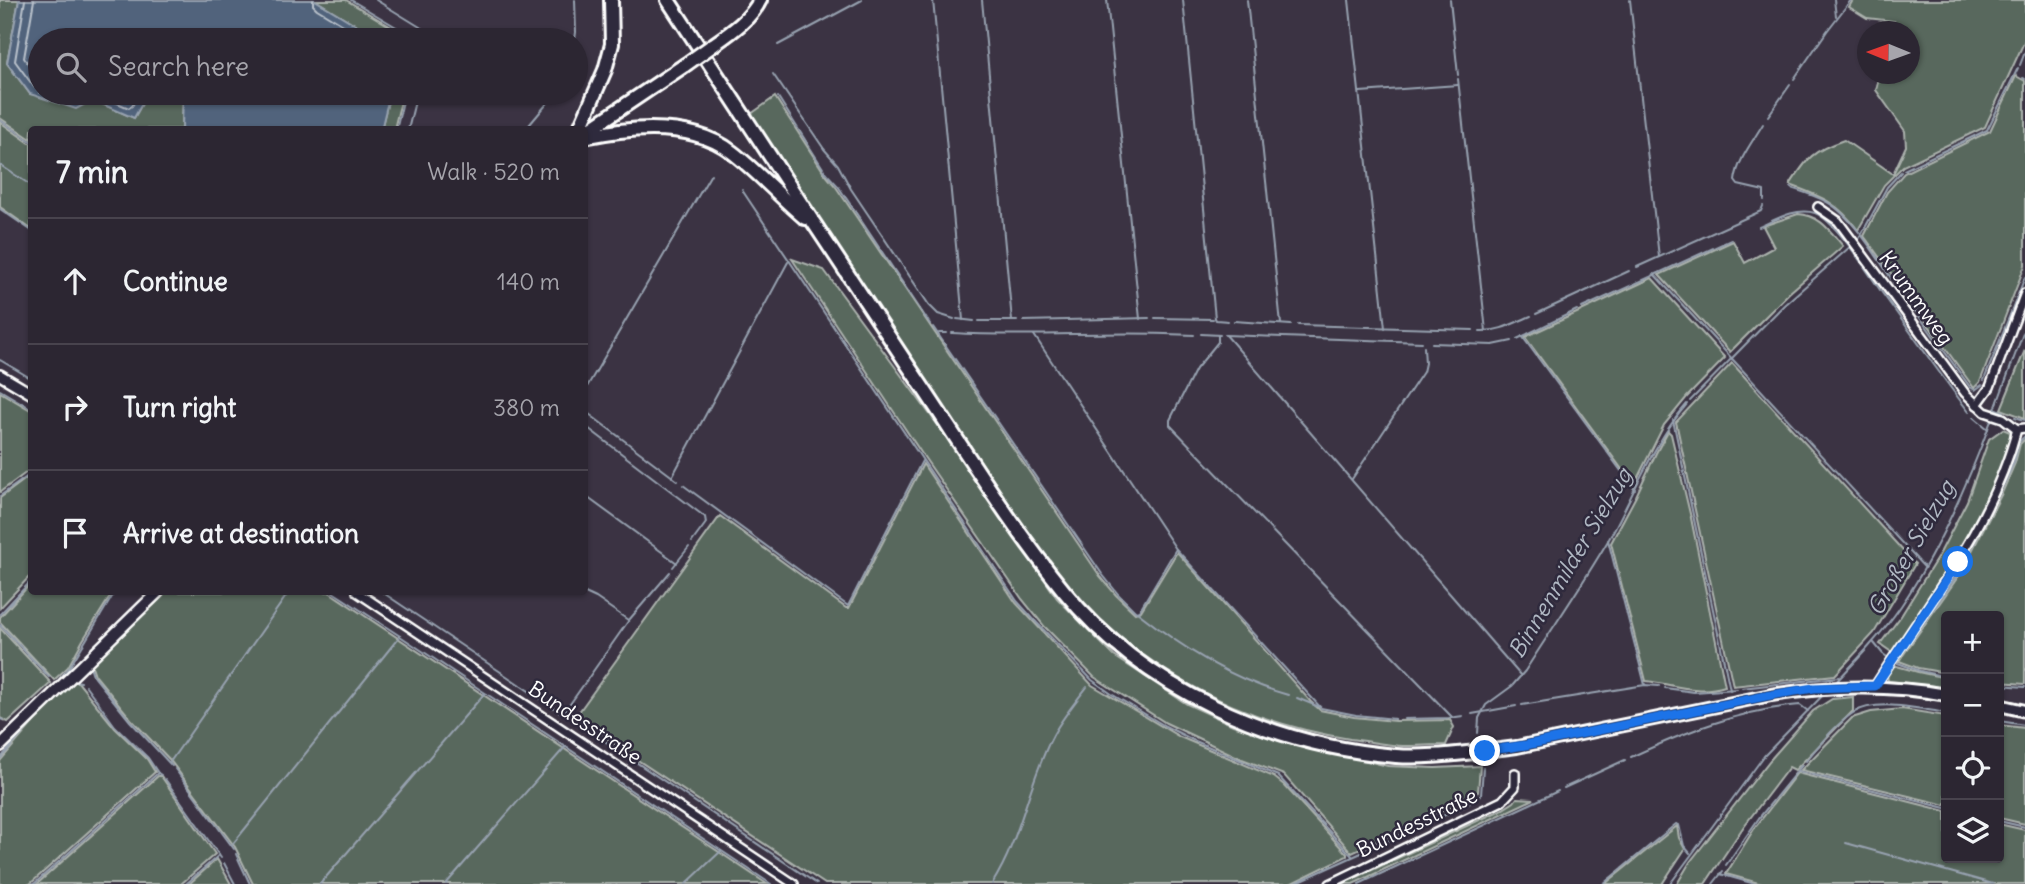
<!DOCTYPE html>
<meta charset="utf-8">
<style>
body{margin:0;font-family:Delius,sans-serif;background:#342e3a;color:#f1f3f6}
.controls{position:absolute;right:21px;bottom:21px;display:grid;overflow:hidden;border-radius:7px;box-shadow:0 2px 5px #0004}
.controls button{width:63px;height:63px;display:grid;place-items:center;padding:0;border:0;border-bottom:2px solid #48434d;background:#2c2632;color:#f1f3f6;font:35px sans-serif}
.compass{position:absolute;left:1857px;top:21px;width:63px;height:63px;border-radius:50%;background:#2c2632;box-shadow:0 2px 5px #0004;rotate:271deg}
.stop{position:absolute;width:21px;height:21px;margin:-16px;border:5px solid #1a73e8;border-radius:50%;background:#fff}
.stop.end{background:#1a73e8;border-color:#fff;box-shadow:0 2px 7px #0008}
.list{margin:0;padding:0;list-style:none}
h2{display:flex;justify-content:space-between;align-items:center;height:91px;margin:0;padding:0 28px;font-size:30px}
h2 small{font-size:23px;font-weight:400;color:#a6a5ac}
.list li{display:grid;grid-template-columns:46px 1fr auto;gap:21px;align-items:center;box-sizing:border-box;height:126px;padding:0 28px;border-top:2px solid #48434d}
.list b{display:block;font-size:26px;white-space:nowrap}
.list em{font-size:23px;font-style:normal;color:#a6a5ac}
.icon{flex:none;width:38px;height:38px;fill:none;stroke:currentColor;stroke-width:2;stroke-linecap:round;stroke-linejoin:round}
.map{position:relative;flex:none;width:2025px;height:884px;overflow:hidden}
.search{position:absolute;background:#2c2632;box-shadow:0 2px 5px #0004;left:28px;top:28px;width:560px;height:77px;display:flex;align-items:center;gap:18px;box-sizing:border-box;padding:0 24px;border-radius:38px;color:#a6a5ac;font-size:26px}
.panel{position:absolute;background:#2c2632;box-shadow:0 2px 5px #0004;left:28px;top:126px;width:560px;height:469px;border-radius:7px}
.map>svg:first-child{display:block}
.green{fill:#59675d;stroke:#acb3ae;stroke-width:2}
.water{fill:#51647c;stroke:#97a2b0;stroke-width:2}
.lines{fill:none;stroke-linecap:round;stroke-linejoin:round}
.shore{stroke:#b9c1cb;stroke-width:2}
.stream{stroke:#97a2b0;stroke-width:2}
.minor-casing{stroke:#fff;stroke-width:12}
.tertiary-casing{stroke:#fff;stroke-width:14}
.secondary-casing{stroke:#fff;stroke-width:15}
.primary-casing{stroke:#fff;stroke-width:16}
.trunk-casing{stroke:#fff;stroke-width:18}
.minor{stroke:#2f2a3d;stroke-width:7}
.tertiary{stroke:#2f2a3d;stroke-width:9}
.secondary{stroke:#2f2a3d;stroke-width:10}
.primary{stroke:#2f2a3d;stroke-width:10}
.trunk{stroke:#2f2a3d;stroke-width:12}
.trunk-bridge-casing{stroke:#fff;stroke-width:18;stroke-linecap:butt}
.trunk-bridge{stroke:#2f2a3d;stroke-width:12}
.route{stroke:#1a73e8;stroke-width:9}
.labels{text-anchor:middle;stroke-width:5;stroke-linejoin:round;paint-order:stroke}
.street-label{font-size:21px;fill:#fff;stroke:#2f2a3d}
.water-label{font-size:23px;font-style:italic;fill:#b1b9c4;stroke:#2f2a3d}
</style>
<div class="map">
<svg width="2025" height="884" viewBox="0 0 2025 884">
<rect width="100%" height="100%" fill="#3b3343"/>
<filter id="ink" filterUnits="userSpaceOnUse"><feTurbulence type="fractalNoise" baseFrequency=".0143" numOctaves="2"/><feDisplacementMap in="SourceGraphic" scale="14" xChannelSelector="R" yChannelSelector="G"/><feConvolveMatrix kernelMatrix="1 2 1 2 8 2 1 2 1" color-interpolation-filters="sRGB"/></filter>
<g filter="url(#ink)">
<g class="green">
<polygon points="0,0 19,0 7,63 30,94 93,100 134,118 148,93 183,93 182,129 32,130 31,139 0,118"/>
<polygon points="315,0 346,0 413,40 381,40"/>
<path d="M1853 0H2025V40L1985 127 1903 166 1884 185 1858 230C1837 202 1822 197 1790 185 1808 157 1812 151 1844 140L1893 174 1906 146 1905 131 1876 90 1880 74H1910V32L1892 31 1894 21 1867 18 1849 7Z"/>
<polygon points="2016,76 2025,81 2025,265 1980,382 1974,388 1864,236 1887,192 1904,173 1990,131"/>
<polygon points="390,93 403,93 394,129 381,129"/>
<path d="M775 97 825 174 836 187 1100 576 1116 595 1135 613 1141 611 1177 552 1311 702 1320 710 1354 717 1395 721 1450 720 1454 727 1446 745C1432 745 1418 746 1403 746 1386 745 1368 741 1350 739 1255 724 1174 687 1103 622 1078 600 1058 572 1037 545L849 265 751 114Z"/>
<polygon points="0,122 31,144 31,229 0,207"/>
<path d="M1798 214C1820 215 1830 231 1843 246L1789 293 1730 352 1659 275 1733 241 1745 263 1774 247 1763 226Z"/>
<polygon points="792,259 824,270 967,465 1057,598 1114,656 1187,704 1233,725 1277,740 1388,766 1435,768 1480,766 1478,792 1468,799 1352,853 1284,775 1242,759 1166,723 1094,677 1044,626 1022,599 924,457"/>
<polygon points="1652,278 1725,358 1687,397 1664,425 1635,483 1632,483 1525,337"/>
<polygon points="2025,350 2025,418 2001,409"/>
<polygon points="1732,363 1915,564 1874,633 1835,675 1733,686 1676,422"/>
<polygon points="0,392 32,411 31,469 0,492"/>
<path d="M2003 429 2010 432C2011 451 2002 468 1994 484 1966 544 1929 598 1893 653L1880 644 1901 616 1939 555 1967 501 1989 439Z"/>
<path d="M1668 431 1671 434 1691 518 1725 686C1697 695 1673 684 1646 681L1611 543 1636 496 1656 453Z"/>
<polygon points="2025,439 2025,684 1999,682 1999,616 1946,616 1946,673 1918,668 1899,661 1960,574 2002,493 2015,463 2020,444"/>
<polygon points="923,464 1016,603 1092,685 1180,737 1274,777 1284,785 1347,854 1347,856 1290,884 825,884 627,753 576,716 720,516 846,608 849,608"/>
<polygon points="31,475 31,575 0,608 0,498"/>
<polygon points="31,583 32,592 113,592 83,640 68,667 54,680 0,622 0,617"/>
<polygon points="163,592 329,592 767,884 253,884 235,847 169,759 131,719 95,675 91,663"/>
<polygon points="0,628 51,683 8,722 0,718"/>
<polygon points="1893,665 1918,672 1946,678 1946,690 1942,687 1888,681 1887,675"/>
<polygon points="74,682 78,682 115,728 147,759 155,772 30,884 0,884 0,761 38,717"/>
<polygon points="1853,697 1853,711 1795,770 1789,767 1744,826 1705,884 1677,884 1690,862 1770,760 1813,711 1832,699"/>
<polygon points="1902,709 1946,716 1946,805 1801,770 1852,718 1871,712"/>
<polygon points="1999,725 2025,728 2025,824 1999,818"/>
<polygon points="1797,773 1946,811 1946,858 1999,858 1999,824 2025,830 2025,884 1762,884 1726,874 1754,829"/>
<polygon points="158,776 161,776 215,854 181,884 37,884"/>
<polygon points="1517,798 1534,799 1353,884 1342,884 1503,809 1514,802"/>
<polygon points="1677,826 1679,838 1685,849 1662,884 1605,884"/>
<polygon points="217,859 231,884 189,884"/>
</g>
<g class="water">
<polygon points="19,0 315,0 381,40 40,40 40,93 148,93 134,118 93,100 76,109 30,94 7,63"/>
<polygon points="183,93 390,93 381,130 182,129"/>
</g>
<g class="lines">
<g class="shore">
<polyline points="25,0 15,61 34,87 40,90"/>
<polyline points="34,0 24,58 40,80"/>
<polyline points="313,0 313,5 317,9 368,40"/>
<polyline points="49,93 74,101 94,93 129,108 132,106 140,93"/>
</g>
<g class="stream">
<polyline points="351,0 413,37 414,40"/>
<polyline points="376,0 433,35 434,40"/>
<polyline points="933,0 963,320"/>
<polyline points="982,0 1012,321"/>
<polyline points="1107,0 1140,319"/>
<polyline points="1183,0 1215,318 1216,320 1228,321"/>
<polyline points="1247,0 1281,324"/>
<polyline points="1349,0 1385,328"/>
<polyline points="1450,0 1458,75"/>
<polyline points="1630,0 1659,257"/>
<polyline points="1834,0 1836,16"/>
<polyline points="575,40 576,32 575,0"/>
<polyline points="778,45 862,0"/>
<polyline points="2020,65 2025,52"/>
<polyline points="773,74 824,149 838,165 851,189 929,305 938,314 954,319"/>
<polyline points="2023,78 2025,79"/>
<polyline points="1458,79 1486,331"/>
<polyline points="1794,79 1827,31 1851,0"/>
<polyline points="1360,92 1458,85"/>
<polyline points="778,97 826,173 838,186 930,324"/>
<polyline points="1768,116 1790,85"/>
<polyline points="0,120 32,142"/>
<path d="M1763 124C1753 141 1737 161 1735 181L1738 185 1764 191V200"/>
<polyline points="396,130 405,93"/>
<polyline points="408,130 417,93"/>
<polyline points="525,130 556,93"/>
<polyline points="0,165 32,186"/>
<polyline points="1904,170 1987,130 2018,68"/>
<path d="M1791 188C1803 192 1816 196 1827 202 1853 216 1880 262 1897 287"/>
<polyline points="742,190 1017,601 1037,623 1092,680 1113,695 1165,726 1193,740 1278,776 1352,856"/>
<polyline points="0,209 32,231"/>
<path d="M1759 227C1775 220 1796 207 1815 213 1835 220 1867 271 1880 290 1910 331 1938 372 1969 412"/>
<polyline points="1859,239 1887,187 1901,172"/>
<polyline points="1637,267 1761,211 1763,206"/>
<polyline points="1654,274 1924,567"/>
<polyline points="1901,291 1970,387 1975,390 1982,385"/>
<polyline points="1582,308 1731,240"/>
<polyline points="1536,314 1629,271"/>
<polyline points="1155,318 1213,319"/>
<polyline points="957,319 974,321"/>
<polyline points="979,321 1017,321"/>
<polyline points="1024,321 1149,318"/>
<polyline points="1234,321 1291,325"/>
<polyline points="1298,325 1473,330"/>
<polyline points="933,327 1102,574 1118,594 1136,612 1139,611 1176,549"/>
<path d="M1480 331C1499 332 1514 323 1531 316"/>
<polyline points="939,333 947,333"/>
<path d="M952 333C1033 338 1114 330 1194 335"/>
<polyline points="1201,334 1220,335"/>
<polyline points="1034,335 1176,549 1321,708 1356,715 1395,719"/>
<polyline points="1218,335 1218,342 1196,369 1170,420 1170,425 1452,717"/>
<polyline points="1225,335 1422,342"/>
<polyline points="1226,335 1521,676"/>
<polyline points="1522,336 1635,490"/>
<polyline points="1517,339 1577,310"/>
<polyline points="1432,343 1493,345 1512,341"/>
<polyline points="0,360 32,379"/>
<polyline points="1984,380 2025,277"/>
<polyline points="0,390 32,409"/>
<polyline points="584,392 711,174"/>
<polyline points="1690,401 1784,305 1851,246"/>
<polyline points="1996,409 2004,412"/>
<polyline points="585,411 678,481"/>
<polyline points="1994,412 2025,328"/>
<polyline points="1974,417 1988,429"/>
<polyline points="2015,417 2025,420"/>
<polyline points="1673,420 1730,690"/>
<polyline points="584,425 705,517 706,523 692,542"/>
<polyline points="672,477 788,262"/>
<polyline points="1352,479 1423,372 1425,363 1424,347"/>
<polyline points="683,485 848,606 922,461"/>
<polyline points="584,495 677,563"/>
<polyline points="0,496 32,473"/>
<polyline points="1608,540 1645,685"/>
<polyline points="673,567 689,547"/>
<polyline points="382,592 563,714 629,620 670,572"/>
<polyline points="583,592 596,598 628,620"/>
<path d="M1137 612C1184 649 1231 679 1288 695"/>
<polyline points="0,614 32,580"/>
<polyline points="0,625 49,677"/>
<polyline points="400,636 771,884"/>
<polyline points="1874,643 1883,654 1890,659"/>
<polyline points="1895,662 1920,671 1946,677"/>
<polyline points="1896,662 1958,574 1999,494 2014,462 2019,442 2025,436"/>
<polyline points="90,666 93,675 130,721 172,766"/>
<polyline points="56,683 69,668 115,592"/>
<path d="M1834 684C1858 659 1881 635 1901 606 1940 548 1968 483 1992 418"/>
<polyline points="1999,685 2025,687"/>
<polyline points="86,686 115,726 148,758 158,773 161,775"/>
<polyline points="1665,688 1694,692 1737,689"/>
<polyline points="1742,688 1839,677"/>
<polyline points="1297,698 1319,707"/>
<polyline points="1522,705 1645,685 1659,686"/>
<polyline points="43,711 74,681 81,682"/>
<polyline points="1472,714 1516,706"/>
<polyline points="0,719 3,720"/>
<polyline points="572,719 817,884"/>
<polyline points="1404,719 1449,718 1463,716"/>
<polyline points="1999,721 2025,725"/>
<path d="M1478 733 1479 718 1486 705 1512 686 1525 671C1553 627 1583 584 1609 539 1634 494 1653 443 1687 404"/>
<path d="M1631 757C1685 732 1740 710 1800 705L1808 711"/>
<polyline points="0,759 36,718"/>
<path d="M1806 761C1820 744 1835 725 1853 713 1876 698 1921 709 1946 713"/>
<polyline points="170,762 289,592"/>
<polyline points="175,769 234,849"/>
<polyline points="1797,771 1946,808"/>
<polyline points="165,779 221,858"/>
<polyline points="1564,788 1625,760"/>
<polyline points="1999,821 2025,827"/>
<polyline points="1846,843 1993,884"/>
<polyline points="232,845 400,636 333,592"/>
<polyline points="236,854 250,884"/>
<polyline points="224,863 235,884"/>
<polyline points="1726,865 1759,818 1802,765"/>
<polyline points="1720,874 1755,884"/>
<polyline points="34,884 158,773"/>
<polyline points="186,884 219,855"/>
<polyline points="320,884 484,694"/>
<polyline points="446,884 566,746"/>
<polyline points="686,884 721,851"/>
<path d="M992 884C1021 839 1028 783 1053 735 1062 718 1075 702 1087 687"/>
<polyline points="1293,884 1467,805 1481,795 1483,768"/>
<polyline points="1359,884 1558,791"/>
<polyline points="1603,884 1676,824 1679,825 1684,846 1690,853"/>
<polyline points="1670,884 1764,756 1825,693"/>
<polyline points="1713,884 1723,871"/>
</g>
<g class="minor-casing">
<g id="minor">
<polyline points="1818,207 1838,221 1965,393 1985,412 2003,418 2017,429 2025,428"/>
<polyline points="1977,405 1990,387 2025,293"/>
<polyline points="357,592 794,884"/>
<path d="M1875 686C1927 604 1992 525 2017 429"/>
<polyline points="1330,884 1502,801 1515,787 1515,773"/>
</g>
</g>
<g class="tertiary-casing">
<polyline id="tertiary" points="0,375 32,394"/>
</g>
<g class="secondary-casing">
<polyline id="secondary" points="0,746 158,592"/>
</g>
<g class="primary-casing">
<g id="primary">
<polyline points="1999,705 2025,711"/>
<path d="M1485 751 1517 747 1771 695C1831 686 1887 684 1946 695"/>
</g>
</g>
<g class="trunk-casing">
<g id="trunk">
<path d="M668 0C748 123 828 245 909 367 960 442 1007 521 1064 591 1143 689 1273 746 1396 756 1425 758 1455 754 1485 751"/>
<path d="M713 45C730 33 751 19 760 0"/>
<polyline points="579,130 605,70 612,44 611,0"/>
<polyline points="584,133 685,65"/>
<path d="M584 137C631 127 692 121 732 152 757 171 780 197 805 218"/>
</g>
</g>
<use href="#minor" class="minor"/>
<use href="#tertiary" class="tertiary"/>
<use href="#secondary" class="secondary"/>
<use href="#primary" class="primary"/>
<use href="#trunk" class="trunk"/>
<g class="trunk-bridge-casing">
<polyline id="trunk-bridge" points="685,65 713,45"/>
</g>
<use href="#trunk-bridge" class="trunk-bridge"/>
</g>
</g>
<g class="lines" filter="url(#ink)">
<polyline class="route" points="1485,751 1526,745 1771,695 1814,688 1875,686 1958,562"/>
</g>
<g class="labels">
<g class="street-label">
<text transform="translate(1916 298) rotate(54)" y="7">Krummweg</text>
<text transform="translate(585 723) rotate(34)" y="7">Bundesstraße</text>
<text transform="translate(1417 823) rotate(-26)" y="7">Bundesstraße</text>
</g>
<g class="water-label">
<text transform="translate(1911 548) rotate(-60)" y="8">Großer Sielzug</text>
<text transform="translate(1570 563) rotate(-59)" y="8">Binnenmilder Sielzug</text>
</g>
</g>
</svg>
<div class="controls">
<button>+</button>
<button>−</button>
<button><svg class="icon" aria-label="locate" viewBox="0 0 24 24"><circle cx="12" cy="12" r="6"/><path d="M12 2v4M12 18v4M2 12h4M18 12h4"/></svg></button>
<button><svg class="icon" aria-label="layers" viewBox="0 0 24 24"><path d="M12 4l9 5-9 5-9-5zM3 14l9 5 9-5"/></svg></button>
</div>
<svg class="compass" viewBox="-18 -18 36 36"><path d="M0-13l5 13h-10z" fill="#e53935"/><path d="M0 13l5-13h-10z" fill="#a6a5ac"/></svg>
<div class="stop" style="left:1958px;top:562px"></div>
<div class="stop end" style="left:1485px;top:751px"></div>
<div class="search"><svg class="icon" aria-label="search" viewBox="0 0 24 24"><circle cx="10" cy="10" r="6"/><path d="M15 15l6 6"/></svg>Search here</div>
<section class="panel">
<h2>7 min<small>Walk · 520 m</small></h2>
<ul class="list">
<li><svg class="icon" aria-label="ahead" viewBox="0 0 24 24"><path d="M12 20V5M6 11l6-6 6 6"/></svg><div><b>Continue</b></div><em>140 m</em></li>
<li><svg class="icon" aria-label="right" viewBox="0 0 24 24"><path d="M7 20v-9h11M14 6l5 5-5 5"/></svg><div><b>Turn right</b></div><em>380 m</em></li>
<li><svg class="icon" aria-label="arrive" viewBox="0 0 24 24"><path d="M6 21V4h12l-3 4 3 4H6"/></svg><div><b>Arrive at destination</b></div></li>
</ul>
</section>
</div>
